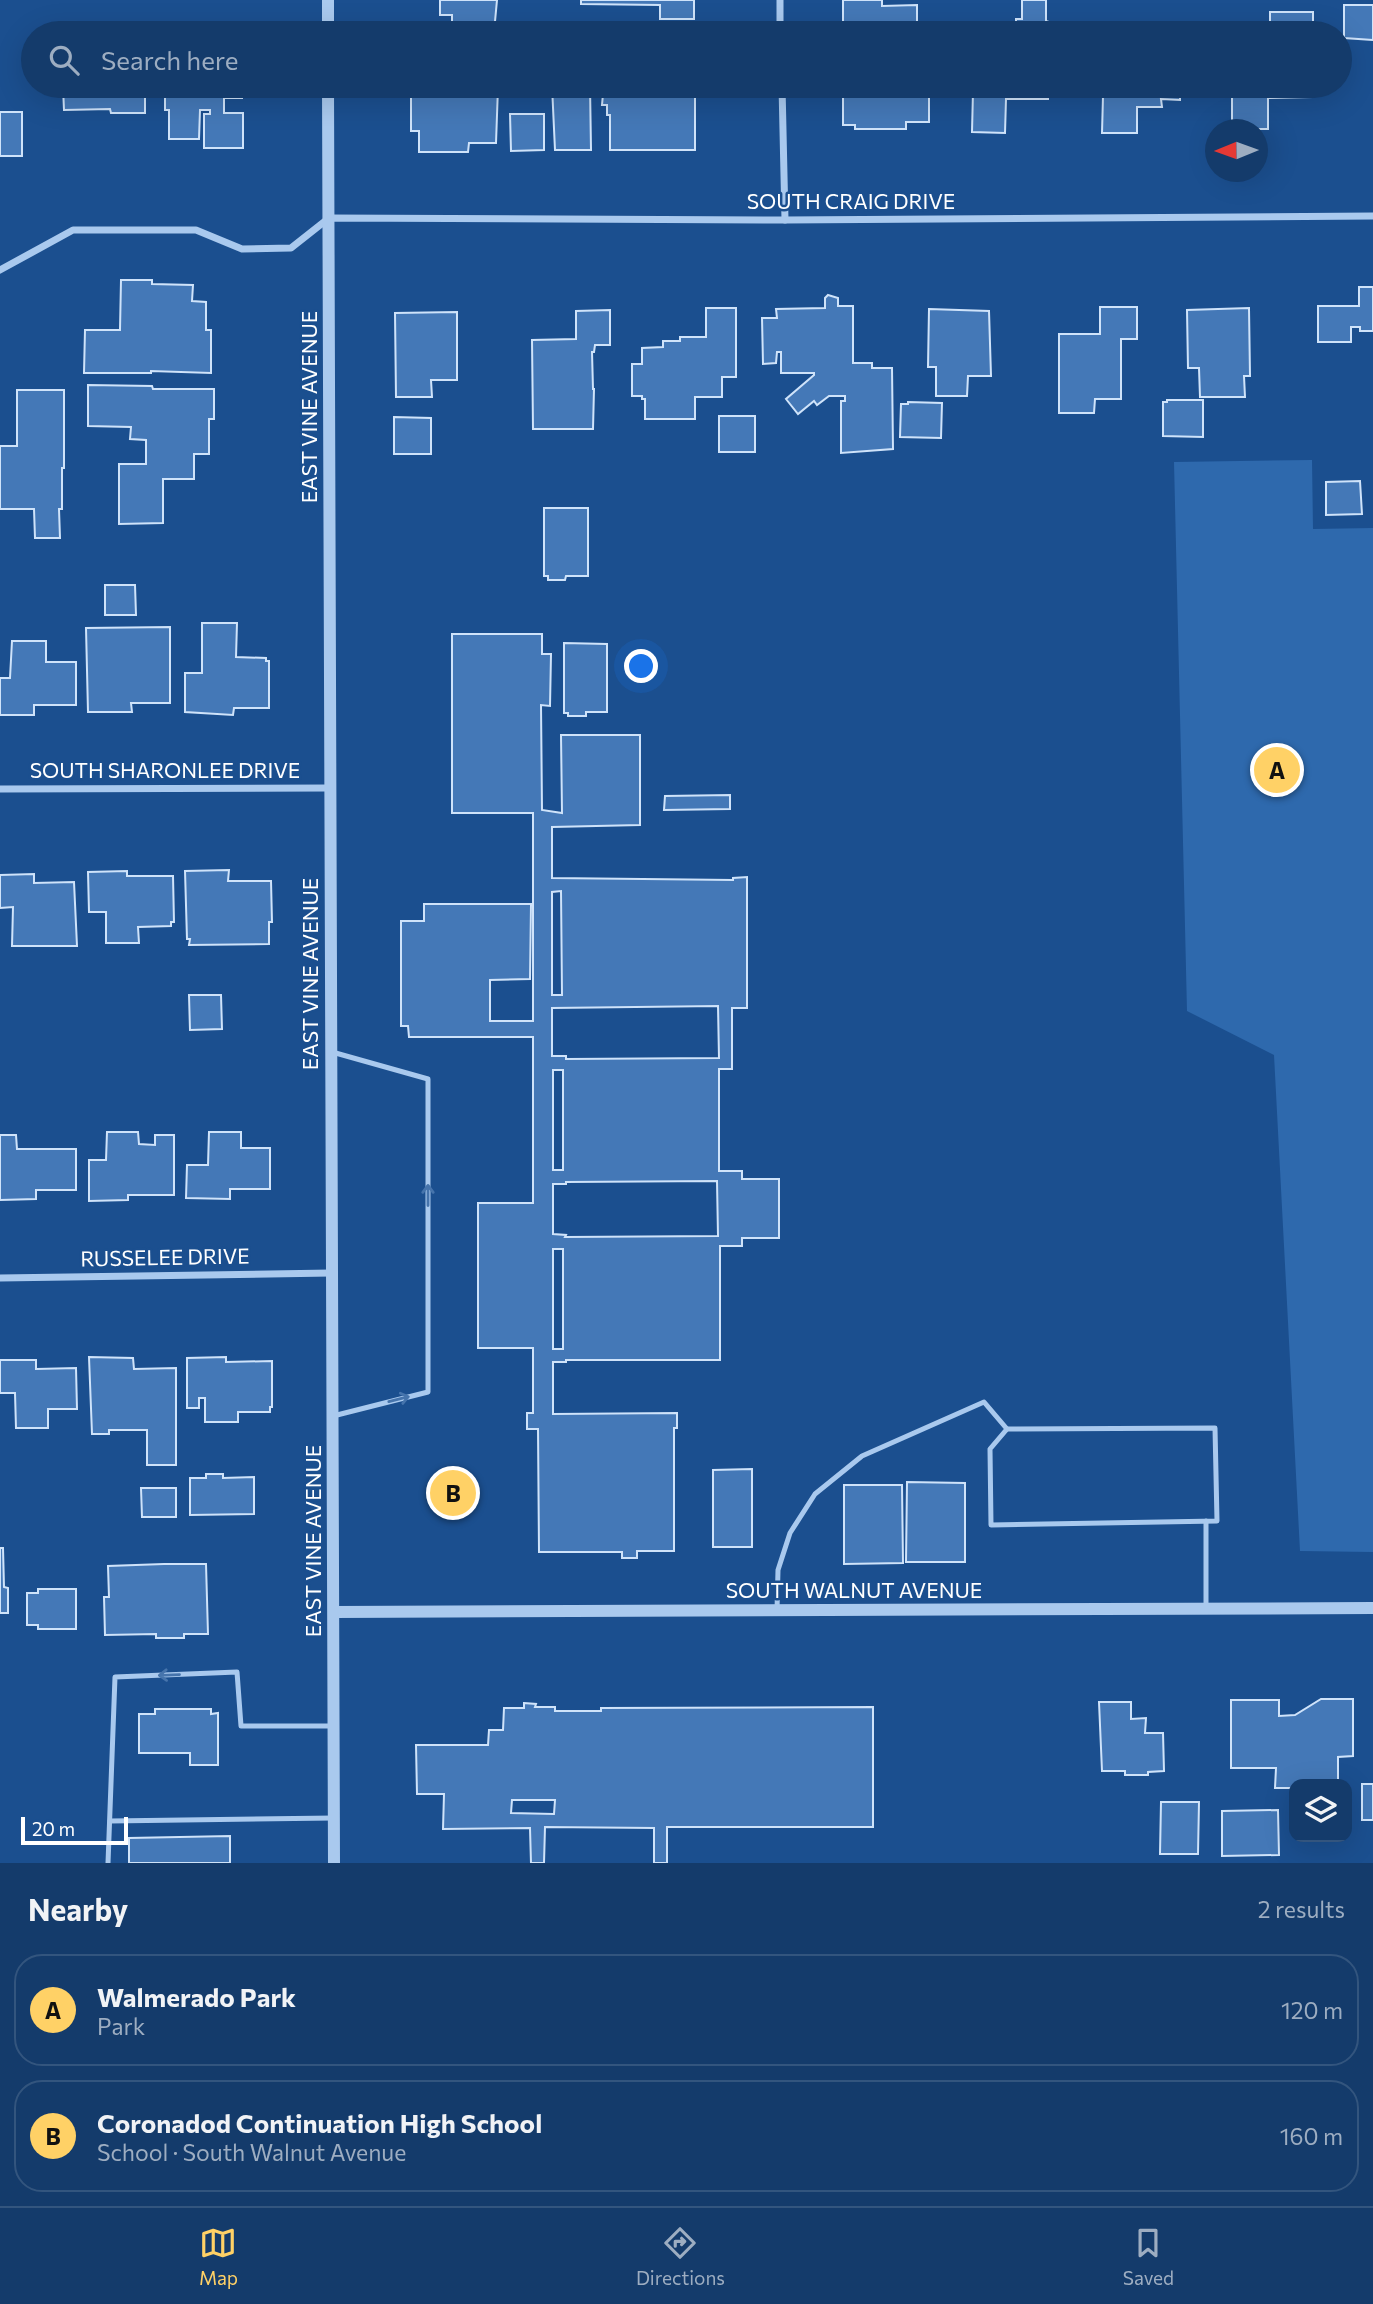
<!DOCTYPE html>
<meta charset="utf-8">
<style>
body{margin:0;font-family:Commissioner,sans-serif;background:#1d4271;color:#f1f3f6}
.controls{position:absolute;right:21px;bottom:21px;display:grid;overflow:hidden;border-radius:14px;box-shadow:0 7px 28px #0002}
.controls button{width:63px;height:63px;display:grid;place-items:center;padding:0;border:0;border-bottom:2px solid #33557e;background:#143b6b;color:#f1f3f6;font:35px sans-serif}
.compass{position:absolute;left:1205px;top:119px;width:63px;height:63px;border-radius:50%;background:#143b6b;box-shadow:0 7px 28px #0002;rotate:269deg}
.scale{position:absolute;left:21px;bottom:18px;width:107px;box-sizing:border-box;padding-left:7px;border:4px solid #fff;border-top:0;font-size:19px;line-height:24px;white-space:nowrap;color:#fff;-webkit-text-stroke:5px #1b4f8f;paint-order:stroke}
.you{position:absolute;left:642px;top:667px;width:24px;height:24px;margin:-18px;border:5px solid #fff;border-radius:50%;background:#1a73e8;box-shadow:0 0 0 10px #1a73e833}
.badge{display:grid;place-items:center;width:46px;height:46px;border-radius:50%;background:#ffd166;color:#111;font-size:23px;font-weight:700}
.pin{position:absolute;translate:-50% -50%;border:4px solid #fff;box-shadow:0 2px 7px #0006}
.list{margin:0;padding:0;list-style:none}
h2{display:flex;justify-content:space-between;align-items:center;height:91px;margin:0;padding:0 28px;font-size:30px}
h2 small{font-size:23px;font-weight:400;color:#9dadc1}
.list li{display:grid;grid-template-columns:46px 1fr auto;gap:21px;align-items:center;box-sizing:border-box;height:112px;margin:0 14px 14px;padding:0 14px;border:2px solid #33557e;border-radius:28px}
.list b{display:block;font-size:26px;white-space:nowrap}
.list p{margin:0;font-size:23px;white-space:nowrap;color:#9dadc1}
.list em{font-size:23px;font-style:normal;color:#9dadc1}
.icon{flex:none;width:38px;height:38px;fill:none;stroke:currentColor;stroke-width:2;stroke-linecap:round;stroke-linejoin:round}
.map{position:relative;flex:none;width:1373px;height:1863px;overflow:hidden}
.search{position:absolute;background:#143b6b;box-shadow:0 7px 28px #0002;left:21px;right:21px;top:21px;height:77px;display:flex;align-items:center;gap:18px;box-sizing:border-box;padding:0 24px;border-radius:38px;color:#9dadc1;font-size:26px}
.sheet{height:343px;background:#143b6b}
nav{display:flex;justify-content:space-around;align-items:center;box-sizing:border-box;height:98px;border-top:2px solid #33557e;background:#143b6b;font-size:19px;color:#9dadc1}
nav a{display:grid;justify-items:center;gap:4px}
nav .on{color:#ffd166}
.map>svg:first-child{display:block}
.green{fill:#2e69ad}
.building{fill:#4478b7;stroke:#cfe3fa;stroke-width:2;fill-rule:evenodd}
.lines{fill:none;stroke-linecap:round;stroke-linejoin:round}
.service{stroke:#a9c9ee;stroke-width:5}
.minor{stroke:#a9c9ee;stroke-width:7}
.tertiary{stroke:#a9c9ee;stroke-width:12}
.oneway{stroke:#4674ac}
.labels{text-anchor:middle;stroke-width:5;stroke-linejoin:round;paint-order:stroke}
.street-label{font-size:21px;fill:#fff;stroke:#1b4f8f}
</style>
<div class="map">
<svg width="1373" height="1863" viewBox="0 0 1373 1863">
<rect width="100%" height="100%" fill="#1b4f8f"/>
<polygon class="green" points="1312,460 1313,529 1373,528 1373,1552 1300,1551 1274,1055 1187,1011 1174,462"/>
<g class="building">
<polygon points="440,0 497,0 494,32 452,32 452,15 440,15"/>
<polygon points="581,0 694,0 694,19 660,19 660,5 581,4"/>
<polygon points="843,0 882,0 882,6 917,5 917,33 843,33"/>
<polygon points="1022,0 1046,0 1046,21 1049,22 1049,33 963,33 963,27 1005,27 1005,22 1016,22 1016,19 1022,19"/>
<polygon points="1344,5 1373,5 1373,40 1344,38"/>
<polygon points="1270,12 1313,12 1313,33 1248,33 1248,30 1270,30"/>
<polygon points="1153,26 1201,26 1202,33 1152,33"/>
<polygon points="39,86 145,86 145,113 111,113 110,109 64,110 63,87"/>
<polygon points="165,86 242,86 242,98 224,98 224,113 243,113 243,148 204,148 204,114 210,114 210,110 200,110 199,139 169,139 169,110 165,110"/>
<polygon points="552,86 590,86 591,150 555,150"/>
<polygon points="643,86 695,87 695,150 610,150 610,115 607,115 607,105 602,105 603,94 608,94 608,87"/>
<polygon points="843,86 929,86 929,122 906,122 906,129 855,129 855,125 843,125"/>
<polygon points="970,86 1048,86 1048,99 1006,99 1005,133 972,132 973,91 970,91"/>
<polygon points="1116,86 1180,86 1180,100 1161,99 1162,107 1137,107 1137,133 1102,133 1103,96 1116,97"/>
<polygon points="1247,86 1312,86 1312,97 1268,98 1268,129 1232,129 1232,93 1247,92"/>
<polygon points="411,87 498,87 496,143 469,143 468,152 419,152 419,131 411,131"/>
<rect x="0" y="112" width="22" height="44"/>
<polygon points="510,114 544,114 544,150 511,151"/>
<polygon points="121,280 152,280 152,284 193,285 192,301 206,302 206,330 211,330 211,373 151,371 151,373 84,373 85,330 120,330"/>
<polygon points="1359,287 1373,287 1373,331 1360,331 1360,327 1351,327 1351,342 1318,342 1318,306 1359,306"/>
<polygon points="828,295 838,298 838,306 853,306 853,363 872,363 872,368 892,368 893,449 841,453 841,401 845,401 845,396 829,396 817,405 814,401 798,414 786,399 814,375 814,373 781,373 781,352 777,352 776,363 763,364 762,318 777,318 776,309 825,308 825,298"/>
<polygon points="1100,307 1137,307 1137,339 1121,339 1121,399 1095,399 1094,413 1059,413 1059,334 1100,334"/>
<polygon points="706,308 736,308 736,377 722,377 722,397 695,397 695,419 645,419 645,399 642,399 642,396 632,396 632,364 642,364 642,348 663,347 663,341 680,341 680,337 706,337"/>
<polygon points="1249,308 1250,376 1244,376 1245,397 1200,397 1199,368 1188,368 1187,310"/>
<polygon points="929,309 989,311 991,376 968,376 967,396 936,396 936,367 928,367"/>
<polygon points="610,310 610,345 595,345 594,352 592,352 593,389 594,389 593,429 533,429 532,340 576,339 576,311"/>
<polygon points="457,312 457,380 431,380 432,397 396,397 395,313"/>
<polygon points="88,385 152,386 153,389 214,389 214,419 209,419 209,454 194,454 194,479 163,479 163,523 119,524 119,464 146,464 146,440 130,439 131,427 88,426"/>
<polygon points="17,390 64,390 64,468 62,468 62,509 59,509 60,538 35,538 34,509 0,509 0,446 17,446"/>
<polygon points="1167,400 1203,400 1203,437 1163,436 1163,402 1167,402"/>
<polygon points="908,402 942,403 941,438 900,437 901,404 908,404"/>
<rect x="719" y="416" width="36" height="36"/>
<polygon points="394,417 431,418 431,454 394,454"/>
<polygon points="1360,481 1362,514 1326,515 1326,482"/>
<polygon points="544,508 588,508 588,576 566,576 565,580 548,580 548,576 544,576"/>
<polygon points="105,585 135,585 136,615 105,615"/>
<polygon points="202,623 237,623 236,657 266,658 266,661 269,661 269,708 234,708 233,715 185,712 185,673 202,673"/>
<polygon points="170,627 170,703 131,703 132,712 88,712 86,628"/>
<path d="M452 634H542V654H551L550 706 541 705 542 810 562 813 561 735H640V825L552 827V878L733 880V878L747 877V1008H732V1069H719V1171H742V1179H779V1238H742V1246H720V1360H566V1362H553V1414L677 1413V1428H674V1551H637V1558H622V1552H539L538 1429H527V1413H533V1348H478V1203H533V1037H409L408 1026H401V921H424V904H531L530 979 490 980V1021H533V813H452ZM561 891 562 995H552V892ZM718 1006 719 1058 566 1059V1056H552V1008ZM553 1070H563V1170H553ZM717 1181 718 1236 565 1237 566 1235 553 1234V1184H566V1182ZM553 1249H563V1349H553Z"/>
<polygon points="12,641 46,641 46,662 76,662 76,705 34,705 34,715 0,715 0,678 10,678"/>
<polygon points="564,643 607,644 607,712 586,712 586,716 568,716 568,713 564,713"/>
<polygon points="730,795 730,809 664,810 665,796"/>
<polygon points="229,870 228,881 271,881 272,922 269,922 269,944 189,945 190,939 187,939 185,871"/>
<polygon points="127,871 127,876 173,876 174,922 171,922 171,926 138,927 139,943 106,943 106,912 89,912 88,872"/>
<polygon points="34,874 34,883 74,882 77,946 12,946 13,907 0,908 0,875"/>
<polygon points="189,995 221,995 222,1029 190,1030"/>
<polygon points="107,1132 138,1132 139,1144 155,1145 155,1135 174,1135 174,1195 128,1195 128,1200 89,1201 89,1160 106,1160"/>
<polygon points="209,1132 241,1132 241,1148 270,1148 270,1189 230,1189 230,1199 186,1198 187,1165 208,1165"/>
<polygon points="0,1135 16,1135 17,1149 76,1149 76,1190 36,1190 36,1199 0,1200"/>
<polygon points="89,1357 133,1358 134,1369 176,1368 176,1465 147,1465 147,1430 109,1430 109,1434 92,1434"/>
<polygon points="226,1357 226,1362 272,1361 272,1407 270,1407 270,1412 238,1412 238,1422 205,1422 205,1398 199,1398 199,1408 187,1408 187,1358"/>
<polygon points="0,1360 36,1360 36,1369 76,1368 77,1409 48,1409 48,1428 16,1428 15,1393 0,1393"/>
<polygon points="752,1469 752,1547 713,1547 713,1470"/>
<polygon points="206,1474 223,1474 223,1478 254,1477 254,1514 190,1515 190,1478 206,1478"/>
<polygon points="907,1482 965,1483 965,1562 906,1562"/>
<polygon points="844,1485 902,1485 903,1563 844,1564"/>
<polygon points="141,1488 176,1488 176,1517 142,1517"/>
<polygon points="0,1548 3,1548 4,1587 8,1588 8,1613 0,1613"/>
<polygon points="164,1564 206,1564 208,1634 184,1634 184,1638 156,1638 156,1634 105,1635 104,1597 109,1597 108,1566"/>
<polygon points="38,1589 76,1589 76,1629 38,1629 38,1625 27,1625 27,1593 38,1593"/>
<polygon points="1321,1699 1353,1699 1353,1756 1338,1757 1338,1784 1294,1784 1294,1788 1275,1788 1276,1768 1231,1768 1231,1700 1279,1700 1279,1716 1295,1715"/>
<polygon points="1099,1702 1131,1702 1131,1719 1146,1718 1145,1733 1163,1733 1164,1771 1148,1772 1148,1775 1125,1775 1125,1771 1102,1771"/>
<path d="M524 1703 536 1704 535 1707H555V1711H601V1708L873 1707V1827H667V1863H654V1828L545 1827 544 1863H531L530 1828 443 1829 444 1794H417L416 1745H488L489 1730H503L504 1708H524ZM512 1800H555L554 1814 511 1813Z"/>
<polygon points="155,1709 211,1709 211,1714 218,1713 218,1765 190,1765 190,1753 139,1753 139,1714 155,1714"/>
<rect x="1362" y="1784" width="11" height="36"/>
<polygon points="1161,1802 1199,1802 1198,1854 1160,1854"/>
<polygon points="1278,1810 1279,1855 1222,1856 1222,1811"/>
<polygon points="230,1836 230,1863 129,1863 129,1838"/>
</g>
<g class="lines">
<g class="service">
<polyline points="332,1052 428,1079 428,1392 333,1416"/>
<polygon points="1215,1428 1217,1521 991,1525 990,1449 1007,1429"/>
<polyline points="1206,1609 1206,1521"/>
<polyline points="777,1610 778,1570 790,1533 815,1494 862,1456 984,1402 1007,1429"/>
<polyline points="110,1821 334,1818"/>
<polyline points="108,1863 115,1677 237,1672 241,1726 334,1726"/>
</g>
<g class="minor">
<polyline points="780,0 780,33"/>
<polyline points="782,86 785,220"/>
<polyline points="0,270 73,230 196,230 242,249 291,248 329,218 785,220 1373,216"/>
<polyline points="0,789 329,788"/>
<polyline points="0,1278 331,1273"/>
</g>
<g class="tertiary">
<polyline points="328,0 328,33"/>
<polyline points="328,86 334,1863"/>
<polyline points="334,1612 1373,1608"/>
</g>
</g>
<defs><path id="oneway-shaft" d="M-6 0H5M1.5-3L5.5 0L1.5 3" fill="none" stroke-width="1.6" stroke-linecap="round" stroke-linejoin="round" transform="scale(1.75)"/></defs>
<g class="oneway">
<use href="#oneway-shaft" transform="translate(428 1195) rotate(-90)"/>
<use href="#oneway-shaft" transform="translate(399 1399) rotate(-14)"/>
<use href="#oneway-shaft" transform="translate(169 1675) rotate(178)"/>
</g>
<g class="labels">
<g class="street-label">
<text x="851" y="209">SOUTH CRAIG DRIVE</text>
<text transform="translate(310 407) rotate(-90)" y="7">EAST VINE AVENUE</text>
<text x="165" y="778">SOUTH SHARONLEE DRIVE</text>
<text transform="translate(311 974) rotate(-90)" y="7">EAST VINE AVENUE</text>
<text transform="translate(165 1258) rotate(-1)" y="7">RUSSELEE DRIVE</text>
<text transform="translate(314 1541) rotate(-90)" y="7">EAST VINE AVENUE</text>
<text x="854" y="1598">SOUTH WALNUT AVENUE</text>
</g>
</g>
</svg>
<div class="controls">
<button><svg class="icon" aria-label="layers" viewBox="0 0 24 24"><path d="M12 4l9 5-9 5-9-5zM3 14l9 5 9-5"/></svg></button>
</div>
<svg class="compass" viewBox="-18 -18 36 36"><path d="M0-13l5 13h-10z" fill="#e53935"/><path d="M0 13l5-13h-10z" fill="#9dadc1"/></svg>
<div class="scale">20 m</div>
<div class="you"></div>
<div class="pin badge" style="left:1277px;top:770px">A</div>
<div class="pin badge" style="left:453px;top:1493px">B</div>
<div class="search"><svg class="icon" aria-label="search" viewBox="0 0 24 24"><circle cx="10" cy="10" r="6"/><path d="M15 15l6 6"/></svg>Search here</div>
</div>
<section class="sheet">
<h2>Nearby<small>2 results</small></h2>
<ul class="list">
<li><span class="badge">A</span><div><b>Walmerado Park</b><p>Park</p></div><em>120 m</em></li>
<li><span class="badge">B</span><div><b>Coronadod Continuation High School</b><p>School · South Walnut Avenue</p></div><em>160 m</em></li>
</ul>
</section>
<nav>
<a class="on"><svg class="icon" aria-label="map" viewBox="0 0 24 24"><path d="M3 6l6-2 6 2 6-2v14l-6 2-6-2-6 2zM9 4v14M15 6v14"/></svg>Map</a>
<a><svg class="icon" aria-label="directions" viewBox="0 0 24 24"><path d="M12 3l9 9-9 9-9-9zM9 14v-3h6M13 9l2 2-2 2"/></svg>Directions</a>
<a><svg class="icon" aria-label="saved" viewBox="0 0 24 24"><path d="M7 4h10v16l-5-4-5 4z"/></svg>Saved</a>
</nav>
